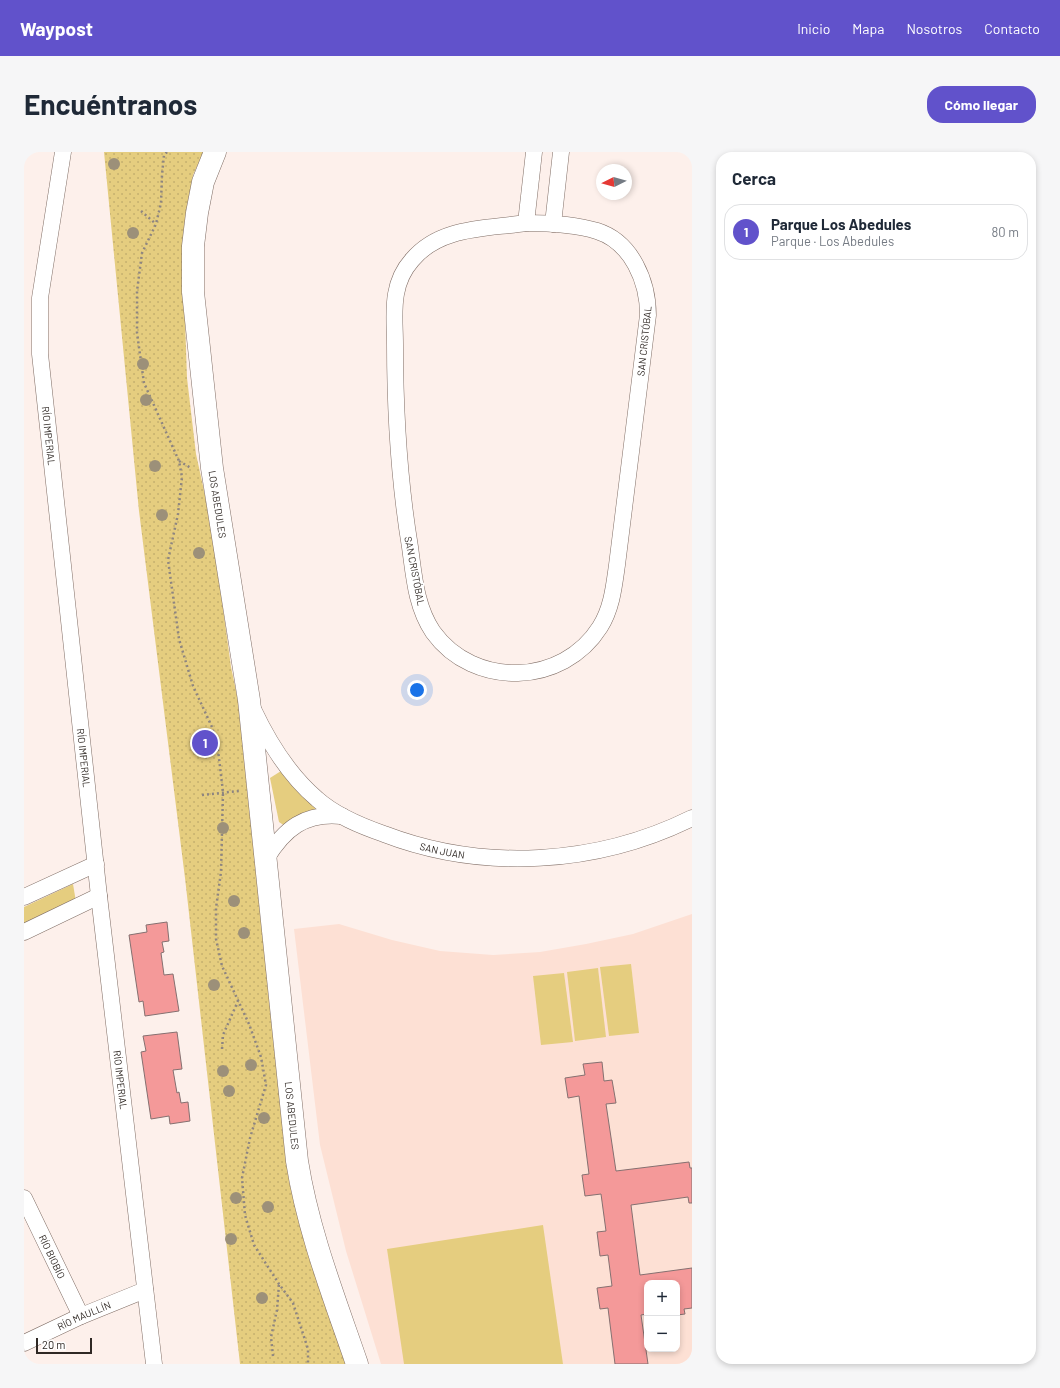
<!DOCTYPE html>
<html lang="es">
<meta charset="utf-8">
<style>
body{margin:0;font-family:Barlow,sans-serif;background:#f6f6f7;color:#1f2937}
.controls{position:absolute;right:12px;bottom:12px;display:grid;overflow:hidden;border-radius:8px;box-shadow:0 2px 6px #0003}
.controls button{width:36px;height:36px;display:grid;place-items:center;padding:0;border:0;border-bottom:1px solid #e0e1e3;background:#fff;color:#1f2937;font:20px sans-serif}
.compass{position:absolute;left:572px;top:12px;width:36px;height:36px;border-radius:50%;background:#fff;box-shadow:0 2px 6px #0003;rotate:265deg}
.scale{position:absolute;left:12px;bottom:10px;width:56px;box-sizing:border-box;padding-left:4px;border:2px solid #2f2824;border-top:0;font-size:11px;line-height:14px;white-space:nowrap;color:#2f2824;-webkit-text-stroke:3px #fff;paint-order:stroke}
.you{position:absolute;left:393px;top:538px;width:14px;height:14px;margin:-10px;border:3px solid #fff;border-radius:50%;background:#1a73e8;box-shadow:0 0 0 6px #1a73e833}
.badge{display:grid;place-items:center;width:26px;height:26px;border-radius:50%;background:#6152cb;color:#fff;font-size:13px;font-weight:700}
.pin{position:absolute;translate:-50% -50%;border:2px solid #fff;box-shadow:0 1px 4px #0006}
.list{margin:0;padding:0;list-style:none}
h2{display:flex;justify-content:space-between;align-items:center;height:52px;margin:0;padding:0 16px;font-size:17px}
h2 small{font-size:13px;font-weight:400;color:#747a83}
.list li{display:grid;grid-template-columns:26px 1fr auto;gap:12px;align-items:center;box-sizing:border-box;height:56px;margin:0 8px 8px;padding:0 8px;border:1px solid #e0e1e3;border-radius:16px}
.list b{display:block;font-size:15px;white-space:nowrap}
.list p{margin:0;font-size:13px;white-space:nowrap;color:#747a83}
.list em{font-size:13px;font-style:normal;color:#747a83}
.map{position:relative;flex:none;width:668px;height:1212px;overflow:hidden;border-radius:16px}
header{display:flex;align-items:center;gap:24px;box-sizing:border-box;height:56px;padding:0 20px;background:#6152cb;color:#fff}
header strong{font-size:19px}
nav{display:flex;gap:22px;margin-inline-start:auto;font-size:14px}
.intro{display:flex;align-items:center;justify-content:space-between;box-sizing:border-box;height:96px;padding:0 24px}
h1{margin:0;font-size:28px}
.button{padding:10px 18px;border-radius:16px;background:#6152cb;color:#fff;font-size:14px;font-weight:700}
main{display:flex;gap:24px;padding:0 24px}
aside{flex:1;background:#fff;border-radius:16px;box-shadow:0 2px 6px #0003}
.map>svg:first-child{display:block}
.built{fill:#fde0d4;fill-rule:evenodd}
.grass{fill:#e5cd7f}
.park{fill:url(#park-dots)}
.building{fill:#f49999;stroke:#857070}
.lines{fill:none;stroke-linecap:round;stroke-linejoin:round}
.street-casing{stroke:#806e66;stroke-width:17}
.secondary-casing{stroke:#806e66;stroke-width:23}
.path{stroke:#8e8580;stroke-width:2.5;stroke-dasharray:2 3;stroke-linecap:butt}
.street{stroke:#fff;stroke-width:16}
.secondary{stroke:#fff;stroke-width:22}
.tree{fill:#9c9079}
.labels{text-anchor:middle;stroke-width:3.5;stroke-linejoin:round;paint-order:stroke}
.street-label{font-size:10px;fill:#2f2824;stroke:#fff}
</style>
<header>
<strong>Waypost</strong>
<nav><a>Inicio</a><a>Mapa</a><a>Nosotros</a><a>Contacto</a></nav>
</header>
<div class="intro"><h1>Encuéntranos</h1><a class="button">Cómo llegar</a></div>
<main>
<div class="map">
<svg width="668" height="1212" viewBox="0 0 668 1212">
<defs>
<pattern id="park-dots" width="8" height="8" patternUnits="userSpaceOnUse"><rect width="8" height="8" fill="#e5cd7f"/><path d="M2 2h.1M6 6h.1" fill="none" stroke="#c5b06e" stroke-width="1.8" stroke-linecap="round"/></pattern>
</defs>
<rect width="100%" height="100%" fill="#fdf0eb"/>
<path class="built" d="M668 762V1212H357L322 1099 296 993 270 777 315 772 368 788 416 799 469 803 516 800 562 792 609 782ZM623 1131H653V1197H623Z"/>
<g class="grass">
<polygon points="257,619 287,648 292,658 261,674 255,670 246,626"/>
<polygon points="49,732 52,750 0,773 0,755"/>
<polygon points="607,812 615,881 585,884 576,815"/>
<polygon points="574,816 582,885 551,889 543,820"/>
<polygon points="540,821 549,890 517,893 509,824"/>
<polygon points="519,1073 539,1212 380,1212 363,1097"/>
</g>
<polygon class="park" points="80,0 180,0 169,23 162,84 160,139 163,226 172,302 188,375 207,515 214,548 263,1010 323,1212 216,1212 161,726 115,359"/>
<g class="building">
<polygon points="143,770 145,789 138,790 140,800 137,801 140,823 149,822 155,859 121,864 119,849 115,850 105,783 123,780 122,773"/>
<polygon points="153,880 158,917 149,918 153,941 155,940 157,951 164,950 166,969 146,972 145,964 127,967 117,900 122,899 119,884"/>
<polygon points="578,910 580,929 588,928 592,951 582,952 592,1019 665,1010 666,1016 668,1016 668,1051 665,1051 664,1045 607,1053 616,1123 668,1116 668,1156 660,1157 661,1162 653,1163 653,1131 623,1131 623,1162 617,1163 624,1212 591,1212 584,1156 576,1157 573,1136 588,1134 584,1103 576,1104 573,1080 582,1079 577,1042 561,1044 558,1023 565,1022 555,944 544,946 541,926 561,923 559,912"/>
</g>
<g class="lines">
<g class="street-casing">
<g id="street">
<path id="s1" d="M39 0 16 146V202L75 744 130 1212"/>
<path d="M502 71C526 71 550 72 573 79 608 90 624 130 624 163L593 413C590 434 588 456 576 475 539 534 450 537 409 480 392 455 390 424 386 395 375 328 371 260 371 192 371 176 369 158 372 142 374 130 380 117 388 108 416 74 463 77 502 71Z"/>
<polyline points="502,71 510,0"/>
<polyline points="529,72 537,0"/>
<path id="s2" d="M229 557C244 589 266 624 293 647 312 664 337 674 360 682 459 720 573 713 668 666"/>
<path d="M242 707C260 677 281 660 318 664"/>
<polyline points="0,745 72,712"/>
<polyline points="0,780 75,744"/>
<path id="s3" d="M0 1046 57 1164"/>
<path id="s4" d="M0 1191 57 1164 121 1138"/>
</g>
</g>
<g class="secondary-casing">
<g id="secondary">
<path id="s5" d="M191 0 179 30 173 61 169 94V140L188 316 225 548 273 1009C284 1079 310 1145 333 1212"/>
</g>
</g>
<g class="path">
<polyline points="143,0 140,3 138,23 137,51 132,72 118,101 113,139 113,181 120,231 155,309 158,325 154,362 144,408 155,487 169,534 188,575 194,598 199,640 197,720 192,756 192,787 198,814 225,872 237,905 242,933 226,986 218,1026 221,1063 230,1093 255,1132 269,1151 284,1197 284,1212"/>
<polyline points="117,59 132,72"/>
<polyline points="155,309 167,316"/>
<polyline points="178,643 215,639"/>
<polyline points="198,897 199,883 214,849"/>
<polyline points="249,1204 247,1185 253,1158 255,1132"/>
</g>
<use href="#street" class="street"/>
<use href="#secondary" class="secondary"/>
</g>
<g class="tree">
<circle cx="90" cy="12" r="6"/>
<circle cx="109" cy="81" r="6"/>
<circle cx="119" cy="212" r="6"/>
<circle cx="122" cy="248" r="6"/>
<circle cx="131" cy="314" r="6"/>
<circle cx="138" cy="363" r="6"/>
<circle cx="175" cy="401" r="6"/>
<circle cx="199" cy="676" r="6"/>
<circle cx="210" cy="749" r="6"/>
<circle cx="220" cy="781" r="6"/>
<circle cx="190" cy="833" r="6"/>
<circle cx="227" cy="913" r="6"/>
<circle cx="199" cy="919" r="6"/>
<circle cx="205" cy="939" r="6"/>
<circle cx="240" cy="966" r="6"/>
<circle cx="212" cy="1046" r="6"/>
<circle cx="244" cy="1055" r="6"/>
<circle cx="207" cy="1087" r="6"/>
<circle cx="238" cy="1146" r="6"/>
</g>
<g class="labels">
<g class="street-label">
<text transform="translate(620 189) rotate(-84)" y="4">SAN CRISTÓBAL</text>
<text dy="4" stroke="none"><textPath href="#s1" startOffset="286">RÍO IMPERIAL</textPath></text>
<text dy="4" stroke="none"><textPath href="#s5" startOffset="357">LOS ABEDULES</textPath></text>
<text transform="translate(391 419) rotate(79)" y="4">SAN CRISTÓBAL</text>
<text dy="4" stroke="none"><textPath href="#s1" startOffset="610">RÍO IMPERIAL</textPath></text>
<text dy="4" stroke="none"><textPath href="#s2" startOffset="248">SAN JUAN</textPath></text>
<text dy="4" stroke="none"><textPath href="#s1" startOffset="934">RÍO IMPERIAL</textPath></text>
<text dy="4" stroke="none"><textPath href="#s5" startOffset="973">LOS ABEDULES</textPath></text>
<text dy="4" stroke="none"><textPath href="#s3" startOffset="65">RÍO BIOBÍO</textPath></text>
<text dy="4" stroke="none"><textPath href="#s4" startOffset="66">RÍO MAULLÍN</textPath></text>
</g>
</g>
</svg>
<div class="controls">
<button>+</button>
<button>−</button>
</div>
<svg class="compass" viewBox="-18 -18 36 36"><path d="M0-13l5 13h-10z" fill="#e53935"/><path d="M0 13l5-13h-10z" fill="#747a83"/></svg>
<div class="scale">20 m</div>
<div class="you"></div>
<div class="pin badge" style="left:181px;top:591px">1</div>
</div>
<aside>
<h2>Cerca<small></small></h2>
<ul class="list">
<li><span class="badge">1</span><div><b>Parque Los Abedules</b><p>Parque · Los Abedules</p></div><em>80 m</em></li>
</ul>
</aside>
</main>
